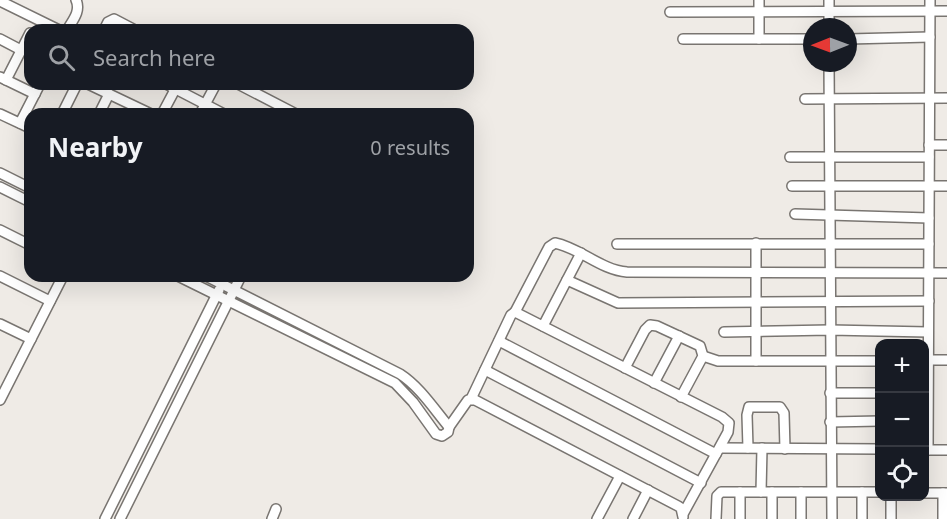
<!DOCTYPE html>
<meta charset="utf-8">
<style>
body{margin:0;font-family:"Noto Sans",sans-serif;background:#20242c;color:#f1f3f6}
.controls{position:absolute;right:18px;bottom:18px;display:grid;overflow:hidden;border-radius:12px;box-shadow:0 6px 24px #0002}
.controls button{width:54px;height:54px;display:grid;place-items:center;padding:0;border:0;border-bottom:2px solid #363941;background:#171b24;color:#f1f3f6;font:30px sans-serif}
.compass{position:absolute;left:803px;top:18px;width:54px;height:54px;border-radius:50%;background:#171b24;box-shadow:0 6px 24px #0002;rotate:269deg}
.list{margin:0;padding:0;list-style:none}
h2{display:flex;justify-content:space-between;align-items:center;height:78px;margin:0;padding:0 24px;font-size:26px}
h2 small{font-size:20px;font-weight:400;color:#9ea1a6}
.icon{flex:none;width:33px;height:33px;fill:none;stroke:currentColor;stroke-width:2;stroke-linecap:round;stroke-linejoin:round}
.map{position:relative;flex:none;width:947px;height:519px;overflow:hidden}
.search{position:absolute;background:#171b24;box-shadow:0 6px 24px #0002;left:24px;top:24px;width:450px;height:66px;display:flex;align-items:center;gap:15px;box-sizing:border-box;padding:0 21px;border-radius:18px;color:#9ea1a6;font-size:22px}
.panel{position:absolute;background:#171b24;box-shadow:0 6px 24px #0002;left:24px;top:108px;width:450px;height:174px;border-radius:18px}
.map>svg:first-child{display:block}
.lines{fill:none;stroke-linecap:round;stroke-linejoin:round}
.minor-casing{stroke:#797571;stroke-width:12}
.minor{stroke:#fff;stroke-width:9}
</style>
<div class="map">
<svg width="947" height="519" viewBox="0 0 947 519">
<rect width="100%" height="100%" fill="#efebe6"/>
<g class="lines">
<g class="minor-casing">
<g id="minor">
<polyline points="829,0 829,27"/>
<polyline points="0,1 59,30"/>
<polyline points="670,12 947,11"/>
<path d="M67 30C73 20 81 11 76 0"/>
<polyline points="104,30 108,22 114,19 135,30"/>
<polyline points="0,39 21,50"/>
<polyline points="683,39 812,39"/>
<polyline points="759,39 759,0"/>
<polyline points="848,39 930,37"/>
<polyline points="829,63 832,519"/>
<polyline points="0,77 35,94"/>
<polyline points="6,80 30,33"/>
<polyline points="88,84 151,114"/>
<polyline points="166,84 224,114"/>
<polyline points="238,84 296,114"/>
<polyline points="805,99 947,98"/>
<polyline points="0,114 30,128"/>
<polyline points="62,114 77,84"/>
<polyline points="99,114 109,94"/>
<polyline points="162,114 178,84"/>
<polyline points="200,114 216,84"/>
<polyline points="20,123 40,84"/>
<polyline points="929,145 947,145"/>
<polyline points="790,157 929,157"/>
<polyline points="0,173 30,188"/>
<polyline points="792,186 947,186"/>
<polyline points="0,187 30,202"/>
<polyline points="795,214 929,218"/>
<polyline points="0,230 30,245"/>
<polyline points="617,244 929,244"/>
<polyline points="0,276 50,301"/>
<path d="M178 276 395 383 413 402 436 434 442 436 448 432 449 427C434 409 420 387 400 374L206 276"/>
<polyline points="567,280 618,303 929,301"/>
<path d="M515 312 549 247 555 243C580 248 601 270 627 272L947 273"/>
<polyline points="0,324 31,339"/>
<polyline points="543,326 581,253"/>
<polyline points="724,332 830,330 928,332"/>
<polyline points="499,341 716,454"/>
<polyline points="703,356 718,361 880,361"/>
<polyline points="924,360 947,360"/>
<polyline points="756,361 756,243"/>
<polyline points="625,368 645,330 650,325 657,326 700,346 703,356 681,397"/>
<polyline points="485,370 701,483"/>
<polyline points="654,383 679,336"/>
<polyline points="830,393 880,393"/>
<polyline points="471,399 511,315 515,312 722,417 729,423 728,432 683,514"/>
<polyline points="0,400 63,276"/>
<polyline points="830,422 880,421"/>
<polyline points="449,427 468,400 475,400 678,506 681,508 683,517"/>
<polyline points="720,448 880,449"/>
<polyline points="748,448 747,415 749,407 780,407 784,413 785,449"/>
<polyline points="924,450 947,450"/>
<polyline points="928,450 930,0"/>
<polyline points="740,492 740,519"/>
<polyline points="761,492 762,448"/>
<polyline points="772,492 772,519"/>
<polyline points="801,492 801,519"/>
<polyline points="862,492 862,519"/>
<polyline points="924,493 947,493"/>
<polyline points="891,496 891,519"/>
<polyline points="105,519 219,290"/>
<polyline points="120,519 241,276"/>
<polyline points="272,519 276,509"/>
<polyline points="597,519 620,476"/>
<polyline points="633,519 648,490"/>
<polyline points="716,519 717,496 721,492 880,492"/>
<polyline points="943,519 943,493"/>
</g>
</g>
<use href="#minor" class="minor"/>
</g>
</svg>
<div class="controls">
<button>+</button>
<button>−</button>
<button><svg class="icon" aria-label="locate" viewBox="0 0 24 24"><circle cx="12" cy="12" r="6"/><path d="M12 2v4M12 18v4M2 12h4M18 12h4"/></svg></button>
</div>
<svg class="compass" viewBox="-18 -18 36 36"><path d="M0-13l5 13h-10z" fill="#e53935"/><path d="M0 13l5-13h-10z" fill="#9ea1a6"/></svg>
<div class="search"><svg class="icon" aria-label="search" viewBox="0 0 24 24"><circle cx="10" cy="10" r="6"/><path d="M15 15l6 6"/></svg>Search here</div>
<section class="panel">
<h2>Nearby<small>0 results</small></h2>
<ul class="list">
</ul>
</section>
</div>
